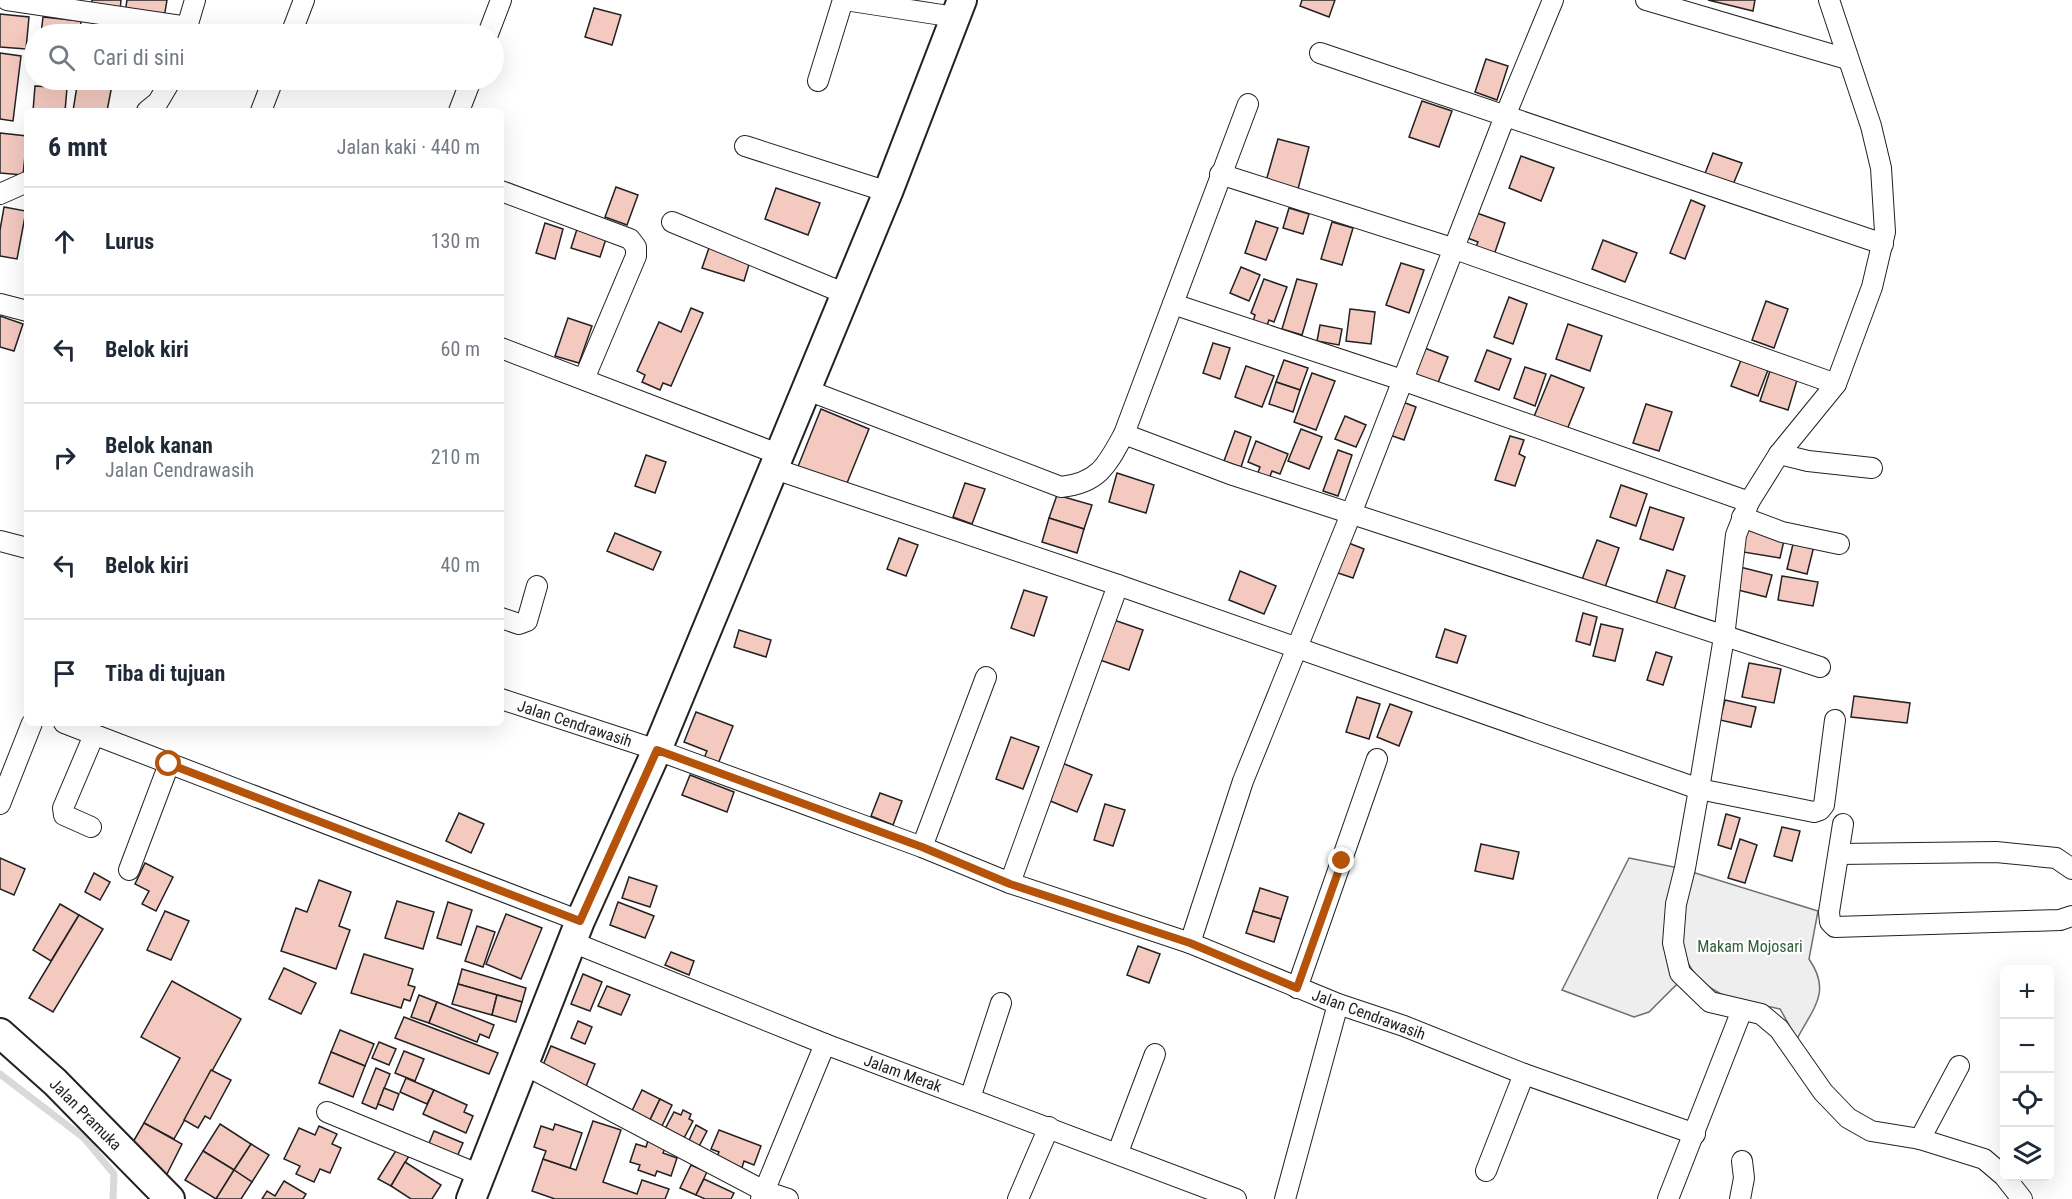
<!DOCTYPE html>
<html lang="id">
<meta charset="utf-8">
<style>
body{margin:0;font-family:"Roboto Condensed",sans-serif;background:#f2f2f3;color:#1f2937}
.controls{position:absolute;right:18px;bottom:18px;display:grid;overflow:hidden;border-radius:9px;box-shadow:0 6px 24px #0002}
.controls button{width:54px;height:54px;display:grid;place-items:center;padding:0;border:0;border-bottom:2px solid #e0e1e3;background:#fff;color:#1f2937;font:30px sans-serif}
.stop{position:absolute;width:18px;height:18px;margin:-14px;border:4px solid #b45309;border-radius:50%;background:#fff}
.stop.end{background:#b45309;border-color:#fff;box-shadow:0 2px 6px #0008}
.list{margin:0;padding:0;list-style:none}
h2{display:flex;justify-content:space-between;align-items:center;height:78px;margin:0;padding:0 24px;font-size:26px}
h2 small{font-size:20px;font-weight:400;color:#747a83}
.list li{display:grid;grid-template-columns:39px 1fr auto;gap:18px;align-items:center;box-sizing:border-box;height:108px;padding:0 24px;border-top:2px solid #e0e1e3}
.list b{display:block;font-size:22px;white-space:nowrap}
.list p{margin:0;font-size:20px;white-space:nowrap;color:#747a83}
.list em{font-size:20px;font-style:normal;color:#747a83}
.icon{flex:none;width:33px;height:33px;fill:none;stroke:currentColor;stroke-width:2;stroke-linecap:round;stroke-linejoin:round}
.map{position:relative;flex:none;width:2072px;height:1199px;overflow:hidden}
.search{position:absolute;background:#fff;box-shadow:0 6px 24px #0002;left:24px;top:24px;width:480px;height:66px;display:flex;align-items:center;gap:15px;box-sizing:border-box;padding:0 21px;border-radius:33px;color:#747a83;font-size:22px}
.panel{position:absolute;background:#fff;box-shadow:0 6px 24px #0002;left:24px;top:108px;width:480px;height:618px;border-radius:9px}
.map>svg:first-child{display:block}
.green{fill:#eee;stroke:#6f6f6f;stroke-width:1.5}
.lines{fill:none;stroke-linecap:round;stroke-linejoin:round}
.stream{stroke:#d9d9d9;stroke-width:7}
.building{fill:#f3c9c0;stroke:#222;stroke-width:1.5}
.street-casing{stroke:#222;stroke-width:22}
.secondary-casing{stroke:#222;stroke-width:32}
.street{stroke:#fff;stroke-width:20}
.secondary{stroke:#fff;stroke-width:28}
.route{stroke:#b45309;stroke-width:8}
.labels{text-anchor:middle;stroke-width:4.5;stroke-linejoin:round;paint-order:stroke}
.street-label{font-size:16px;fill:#222;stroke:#fff}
.park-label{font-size:16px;fill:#2f5e38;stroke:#fff}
</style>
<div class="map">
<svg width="2072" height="1199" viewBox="0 0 2072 1199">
<rect width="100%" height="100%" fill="#fff"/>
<g class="green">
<path d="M1629 858 1679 868C1664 911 1657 939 1680 981L1649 1012 1634 1017 1562 990Z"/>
<path d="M1692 872 1818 911 1809 959C1832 992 1813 1008 1797 1039L1780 1009C1764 1005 1745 1004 1730 998 1667 972 1679 925 1692 872Z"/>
</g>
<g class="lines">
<polyline class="stream" points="0,1074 84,1138 114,1174 113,1199"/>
</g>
<g class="building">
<polygon points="92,0 121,0 120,11 91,8"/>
<polygon points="127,0 167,0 164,18 125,13"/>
<polygon points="1302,0 1335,0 1329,17 1300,6"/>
<polygon points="1708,0 1755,0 1753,11"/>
<polygon points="594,8 621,15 612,45 585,37"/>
<polygon points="0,14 29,17 26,49 0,47"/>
<polygon points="43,17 81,21 80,34 41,34"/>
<polygon points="88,25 122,30 121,34 86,34"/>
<polygon points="0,53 21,56 13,121 0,119"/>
<polygon points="1486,59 1508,66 1497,100 1475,92"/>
<polygon points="78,80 113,80 107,111 73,111"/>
<polygon points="35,86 67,88 65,111 33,111"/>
<polygon points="1422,101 1452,111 1439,147 1409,137"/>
<polygon points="0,133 27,136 23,175 0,173"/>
<polygon points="1278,139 1309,147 1298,189 1266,181"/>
<polygon points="1713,153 1742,163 1732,187 1704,176"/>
<polygon points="1521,156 1554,168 1541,201 1509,188"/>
<polygon points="616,187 638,195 627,225 605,217"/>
<polygon points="776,188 820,203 808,235 765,219"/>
<polygon points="1691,200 1705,206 1685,259 1670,253"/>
<polygon points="4,207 26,211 17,259 0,256 0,230"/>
<polygon points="1289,208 1309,214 1303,234 1283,228"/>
<polygon points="1474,212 1505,223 1494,255 1475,249 1478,242 1465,237"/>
<polygon points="1256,221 1278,228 1266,260 1245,253"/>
<polygon points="1332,222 1353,228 1342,265 1321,259"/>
<polygon points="545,223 563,229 555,259 536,253"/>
<polygon points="578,226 607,236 600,257 571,248"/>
<polygon points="1603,240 1637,253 1625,282 1592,269"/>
<polygon points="710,245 751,258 744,281 702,268"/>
<polygon points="1401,263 1424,270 1409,313 1386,305"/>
<polygon points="1241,267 1260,275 1249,301 1230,293"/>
<polygon points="1264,279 1287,287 1274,322 1269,320 1266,328 1253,322 1255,315 1251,313"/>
<polygon points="1297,279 1317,284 1302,335 1282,329"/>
<polygon points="1509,297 1527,304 1513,344 1494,337"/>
<polygon points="1766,301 1788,309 1774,348 1752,340"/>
<polygon points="691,308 703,313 671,386 663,383 660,390 642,382 645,375 637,371 659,322 681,332"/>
<polygon points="1350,309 1375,312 1371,344 1346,341"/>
<polygon points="0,316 23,324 14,351 0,347"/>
<polygon points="568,318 592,326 579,363 555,356"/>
<polygon points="1568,324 1602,336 1590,371 1556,359"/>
<polygon points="1320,325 1342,329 1339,345 1317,341"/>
<polygon points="1213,343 1230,348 1220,379 1203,373"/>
<polygon points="1422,347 1448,357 1436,388 1410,378"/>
<polygon points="1487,350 1511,359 1499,390 1475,381"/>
<polygon points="1284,360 1308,368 1300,390 1276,382"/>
<polygon points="1741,360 1768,370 1758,396 1731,386"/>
<polygon points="1246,366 1274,376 1262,407 1235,397"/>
<polygon points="1525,367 1546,374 1535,406 1514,398"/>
<polygon points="1770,371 1797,380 1788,410 1760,401"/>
<polygon points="1312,373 1335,381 1316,430 1294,422"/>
<polygon points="1551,375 1584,388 1566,432 1533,419"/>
<polygon points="1276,382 1300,390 1293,412 1269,404"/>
<polygon points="1400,401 1416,407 1404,440 1387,434"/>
<polygon points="1646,404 1672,412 1659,451 1633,443"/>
<polygon points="821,409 869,429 845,488 797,469"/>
<polygon points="1345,416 1366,425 1356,447 1335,439"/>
<polygon points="1301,429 1322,437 1309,469 1288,461"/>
<polygon points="1235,431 1251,437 1241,467 1224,461"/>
<polygon points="1510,436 1524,440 1519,454 1525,457 1515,486 1495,480"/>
<polygon points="1256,441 1288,454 1280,474 1272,471 1269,479 1257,475 1260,467 1248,462"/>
<polygon points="1338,450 1352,455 1338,496 1323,491"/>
<polygon points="646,455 666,462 655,493 635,486"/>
<polygon points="1117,473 1154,485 1146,513 1109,502"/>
<polygon points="965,483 985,489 972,524 953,517"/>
<polygon points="1621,485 1647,494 1636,526 1610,517"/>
<polygon points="1057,495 1092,505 1084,529 1049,518"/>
<polygon points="1650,507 1684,518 1673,550 1640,539"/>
<polygon points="1049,518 1084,529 1077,553 1042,542"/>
<polygon points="1747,529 1785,536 1780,558 1743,552"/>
<polygon points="615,533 661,552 653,570 607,551"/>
<polygon points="899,538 918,545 906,576 887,569"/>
<polygon points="1597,540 1619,548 1604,590 1581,582"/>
<polygon points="1794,540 1814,546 1807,574 1787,569"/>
<polygon points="1346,542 1364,549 1353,578 1335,572"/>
<polygon points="1740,567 1772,575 1766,597 1734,589"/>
<polygon points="1667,570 1685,576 1674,610 1656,604"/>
<polygon points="1240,571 1276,586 1264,614 1229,600"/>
<polygon points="1782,576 1818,582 1813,606 1778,600"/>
<polygon points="1024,590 1047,597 1034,636 1011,628"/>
<polygon points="1583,613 1597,617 1590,645 1576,641"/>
<polygon points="1111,619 1143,630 1129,670 1097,659"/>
<polygon points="1601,624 1623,629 1615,661 1593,656"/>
<polygon points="1445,629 1466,636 1457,663 1436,657"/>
<polygon points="739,630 771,640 766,657 734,647"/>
<polygon points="1656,652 1672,657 1663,685 1647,680"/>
<polygon points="1749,663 1781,669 1774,703 1742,697"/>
<polygon points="1854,696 1910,703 1907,723 1851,717"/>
<polygon points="1357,697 1380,704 1369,739 1346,732"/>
<polygon points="1725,700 1756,707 1751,727 1720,720"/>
<polygon points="1390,704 1412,712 1399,746 1377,737"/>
<polygon points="696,712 733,726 718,764 704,758 707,751 684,742"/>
<polygon points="1011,737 1039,747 1023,789 996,779"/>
<polygon points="1062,763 1092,775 1077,812 1048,800"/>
<polygon points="690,775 734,792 727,812 682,795"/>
<polygon points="880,793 902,801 893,825 871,816"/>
<polygon points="1105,804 1125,810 1113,846 1094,840"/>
<polygon points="459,813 484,824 471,853 446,841"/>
<polygon points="1726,814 1740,818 1731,849 1718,845"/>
<polygon points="1782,827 1800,831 1792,861 1774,856"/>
<polygon points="1740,839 1757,845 1745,883 1728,878"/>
<polygon points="1481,844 1519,852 1513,879 1475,871"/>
<polygon points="0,858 25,869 14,895 0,889"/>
<polygon points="145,863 173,877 156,911 142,904 149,891 135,884"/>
<polygon points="94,873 110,882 100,900 85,892"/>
<polygon points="629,877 657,886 650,907 622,898"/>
<polygon points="319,880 351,892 339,926 350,930 336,969 281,951 296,908 307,912"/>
<polygon points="1260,888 1288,897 1281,919 1253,911"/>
<polygon points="397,901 434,912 423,949 385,938"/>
<polygon points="448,902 472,910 461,945 437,938"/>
<polygon points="618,902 654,916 645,938 610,925"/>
<polygon points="60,904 79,915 51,961 33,950"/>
<polygon points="165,911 189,921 171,960 147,950"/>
<polygon points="1253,911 1281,919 1274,942 1246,933"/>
<polygon points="506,914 542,928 521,979 486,964"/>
<polygon points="79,915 103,929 53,1012 29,998"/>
<polygon points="477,926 495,932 483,967 465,961"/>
<polygon points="1138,946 1160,954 1149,983 1127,975"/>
<polygon points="671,952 694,961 689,975 665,965"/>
<polygon points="364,954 413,969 408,985 415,987 410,1001 404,999 401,1008 351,993"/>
<polygon points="284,968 316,983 301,1014 269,999"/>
<polygon points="462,969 526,988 522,1002 458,984"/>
<polygon points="583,974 602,982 590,1011 571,1004"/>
<polygon points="172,981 241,1019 174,1139 144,1123 180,1058 141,1037"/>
<polygon points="458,984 497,995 492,1015 452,1004"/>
<polygon points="607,986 630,995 621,1015 598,1006"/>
<polygon points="419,995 437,1002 429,1023 411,1017"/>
<polygon points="497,995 522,1002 516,1022 492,1015"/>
<polygon points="437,1002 494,1025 489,1038 480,1034 477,1042 429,1023"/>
<polygon points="404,1017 498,1053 489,1074 395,1038"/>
<polygon points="578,1021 592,1027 585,1044 571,1038"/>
<polygon points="340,1030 374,1044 365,1066 331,1052"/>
<polygon points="379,1042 396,1049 389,1065 372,1058"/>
<polygon points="551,1046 595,1064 585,1089 551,1075 553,1069 543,1065"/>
<polygon points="404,1051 424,1059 415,1081 395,1073"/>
<polygon points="331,1052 365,1066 353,1097 319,1083"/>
<polygon points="376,1068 390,1074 376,1109 362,1103"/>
<polygon points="211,1070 231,1080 210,1119 205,1116 198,1128 184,1120"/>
<polygon points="406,1078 434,1090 427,1104 400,1092"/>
<polygon points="384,1088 399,1094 393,1110 378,1104"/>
<polygon points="434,1090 467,1105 464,1112 473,1116 466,1133 423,1114"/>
<polygon points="642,1090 660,1099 648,1124 630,1115"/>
<polygon points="660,1099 672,1105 660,1130 648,1124"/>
<polygon points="683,1110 691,1114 689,1119 693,1121 684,1138 665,1129 674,1112 681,1115"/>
<polygon points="593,1121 621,1130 603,1182 637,1194 642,1180 669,1189 665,1199 555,1199 532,1191 543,1159 576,1170"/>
<polygon points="144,1123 182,1144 165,1178 133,1142"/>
<polygon points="220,1124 251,1144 234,1170 203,1151"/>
<polygon points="555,1124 582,1133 570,1168 543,1159 546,1151 534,1147 541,1126 553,1130"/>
<polygon points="696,1125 707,1131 696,1152 686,1147"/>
<polygon points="319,1126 337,1134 332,1144 341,1148 330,1173 320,1169 314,1182 296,1174 300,1166 284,1159 299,1128 315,1135"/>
<polygon points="719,1130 761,1146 754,1165 744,1161 741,1171 715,1161 719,1152 711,1149"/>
<polygon points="434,1131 463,1143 456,1159 427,1148"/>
<polygon points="649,1137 667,1143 663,1153 677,1158 671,1176 657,1171 655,1176 638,1170 640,1165 630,1162 636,1144 646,1147"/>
<polygon points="251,1144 269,1155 252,1182 234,1170"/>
<polygon points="397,1149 409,1156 391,1186 378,1179"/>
<polygon points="203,1151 234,1170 216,1199 185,1180"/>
<polygon points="405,1162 441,1185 432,1199 411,1199 391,1186"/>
<polygon points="691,1165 707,1172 696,1195 680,1188"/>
<polygon points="234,1170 252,1182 241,1199 216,1199"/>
<polygon points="704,1179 734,1193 731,1199 705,1199 696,1195"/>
<polygon points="284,1181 306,1194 303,1199 262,1199 267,1191 275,1196"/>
</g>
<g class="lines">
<g class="street-casing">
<g id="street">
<polyline points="7,0 188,27"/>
<polyline points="845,0 955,17"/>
<polyline points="1646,0 1847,59"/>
<polyline points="1829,0 1871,126 1881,168 1885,232 1872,287 1836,384 1779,454 1749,502 1736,535 1724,637 1699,789 1685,868 1676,904 1673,943 1680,973 1710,1002 1761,1014 1779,1029 1823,1092 1848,1118 1871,1131 1920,1139"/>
<polyline points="185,34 195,0"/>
<polyline points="291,34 304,0"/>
<polyline points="488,34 501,0"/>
<polyline points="1320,53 1883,244"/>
<polyline points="818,81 843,0"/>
<polyline points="147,111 158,102 171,80"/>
<polyline points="261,111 273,80"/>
<polyline points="459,111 471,80"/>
<polyline points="745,146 888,192"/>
<polyline points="1220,174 1455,249 1836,384"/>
<polyline points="501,191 630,239 636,247 636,256 584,379"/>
<polyline points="0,194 27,182"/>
<polyline points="672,222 846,294"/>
<polyline points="0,304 27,311"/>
<polyline points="1173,304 1402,380 1749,502"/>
<polyline points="501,348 778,454"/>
<path d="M807 390 1061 487C1099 483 1107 465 1124 434L1248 104"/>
<polyline points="1124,434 1230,474 1820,667"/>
<polyline points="1779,454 1808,461 1872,468"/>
<polyline points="772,468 1118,585 1699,789 1814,812 1820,810 1824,805 1835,720"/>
<polyline points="1742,517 1782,532 1839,544"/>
<polyline points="0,541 27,548"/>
<polyline points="501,618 519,624 527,621 537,586"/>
<polyline points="501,699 657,750 922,847 1010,883 1190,943 1338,1004 1404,1026 1524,1074 1695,1134"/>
<polyline points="64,723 580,921"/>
<polyline points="0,804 32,723"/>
<polyline points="1843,824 1829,912 1830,922 1835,927 2060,920 2072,916"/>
<polyline points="91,827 64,815 63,808 94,735"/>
<polyline points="922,847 986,677"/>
<polyline points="1839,854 1996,852 2056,858 2072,869"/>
<polyline points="129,870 169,764"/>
<polyline points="1010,883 1118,585"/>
<polyline points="572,942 825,1044 1236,1199"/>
<polyline points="1190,943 1243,781 1351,514 1505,116 1553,0"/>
<polyline points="1297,988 1377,759"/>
<polyline points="523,1064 764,1191 788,1199"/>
<polyline points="1959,1066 1920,1139 1984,1159 2004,1176 2022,1199"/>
<polyline points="970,1098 1001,1003"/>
<polyline points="327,1112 480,1175"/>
<polyline points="1118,1152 1155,1054"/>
<polyline points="1486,1171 1524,1074"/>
<polyline points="761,1199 825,1044"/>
<polyline points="1018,1199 1049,1127"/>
<polyline points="1285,1199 1338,1004"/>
<polyline points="1668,1199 1742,1010"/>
<polyline points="1740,1199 1744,1178 1742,1161"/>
</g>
</g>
<g class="secondary-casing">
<g id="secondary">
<polyline points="0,1033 55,1082 170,1199"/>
<polyline points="471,1199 580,921 657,750 888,192 962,0"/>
</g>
</g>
<use href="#street" class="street"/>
<use href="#secondary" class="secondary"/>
</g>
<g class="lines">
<polyline class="route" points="169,764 580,921 657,750 922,847 1010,884 1190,943 1297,988 1342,861"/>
</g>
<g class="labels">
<g class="street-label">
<text transform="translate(575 723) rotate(18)" y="6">Jalan Cendrawasih</text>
<text transform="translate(1369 1014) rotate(20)" y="6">Jalan Cendrawasih</text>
<text transform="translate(903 1073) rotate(20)" y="6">Jalam Merak</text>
<text transform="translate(86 1114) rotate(45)" y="6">Jalan Pramuka</text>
</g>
<g class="park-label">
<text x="1750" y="952">Makam Mojosari</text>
</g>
</g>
</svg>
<div class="controls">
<button>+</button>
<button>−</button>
<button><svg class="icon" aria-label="locate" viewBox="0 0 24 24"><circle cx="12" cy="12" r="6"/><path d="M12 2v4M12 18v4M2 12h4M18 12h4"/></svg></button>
<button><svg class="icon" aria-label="layers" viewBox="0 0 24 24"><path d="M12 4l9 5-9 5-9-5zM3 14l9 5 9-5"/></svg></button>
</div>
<div class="stop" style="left:169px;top:764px"></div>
<div class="stop end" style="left:1342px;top:861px"></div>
<div class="search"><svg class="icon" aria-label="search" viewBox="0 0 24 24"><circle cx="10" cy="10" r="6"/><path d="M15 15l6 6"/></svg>Cari di sini</div>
<section class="panel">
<h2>6 mnt<small>Jalan kaki · 440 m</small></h2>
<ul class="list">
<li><svg class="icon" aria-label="ahead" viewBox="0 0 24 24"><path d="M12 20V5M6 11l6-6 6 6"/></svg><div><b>Lurus</b></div><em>130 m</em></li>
<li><svg class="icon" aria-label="left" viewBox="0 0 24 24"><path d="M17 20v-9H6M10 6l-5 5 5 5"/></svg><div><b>Belok kiri</b></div><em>60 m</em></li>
<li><svg class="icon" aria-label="right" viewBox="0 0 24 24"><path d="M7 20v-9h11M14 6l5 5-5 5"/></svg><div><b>Belok kanan</b><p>Jalan Cendrawasih</p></div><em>210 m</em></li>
<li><svg class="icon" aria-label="left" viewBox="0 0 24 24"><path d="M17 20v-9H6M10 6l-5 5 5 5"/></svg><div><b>Belok kiri</b></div><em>40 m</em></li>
<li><svg class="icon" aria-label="arrive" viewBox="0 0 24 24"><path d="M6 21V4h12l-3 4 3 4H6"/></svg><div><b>Tiba di tujuan</b></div></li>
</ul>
</section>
</div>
